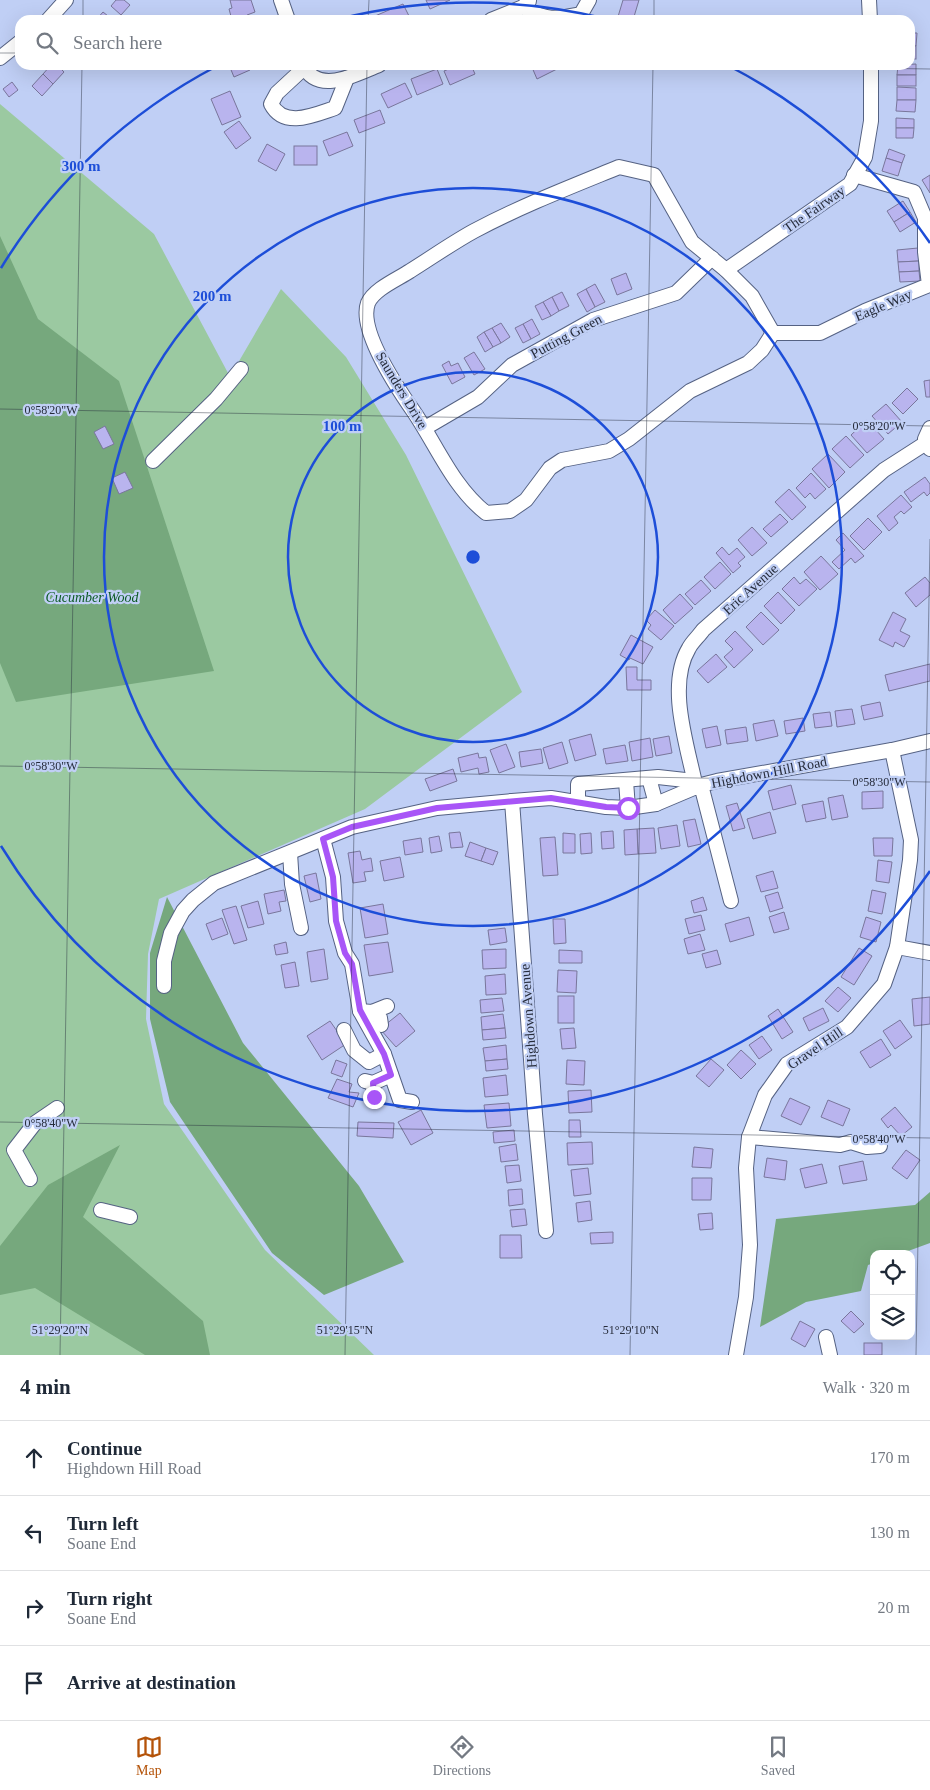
<!DOCTYPE html>
<meta charset="utf-8">
<style>
body{margin:0;font-family:"Times New Roman",serif;background:#f6f6f7;color:#1f2937}
.controls{position:absolute;right:15px;bottom:15px;display:grid;overflow:hidden;border-radius:10px;box-shadow:0 5px 20px #0002}
.controls button{width:45px;height:45px;display:grid;place-items:center;padding:0;border:0;border-bottom:1px solid #e0e1e3;background:#fff;color:#1f2937;font:25px sans-serif}
.stop{position:absolute;width:15px;height:15px;margin:-11px;border:4px solid #a855f7;border-radius:50%;background:#fff}
.stop.end{background:#a855f7;border-color:#fff;box-shadow:0 1px 5px #0008}
.list{margin:0;padding:0;list-style:none}
h2{display:flex;justify-content:space-between;align-items:center;height:65px;margin:0;padding:0 20px;font-size:21px}
h2 small{font-size:16px;font-weight:400;color:#747a83}
.list li{display:grid;grid-template-columns:32px 1fr auto;gap:15px;align-items:center;box-sizing:border-box;height:75px;padding:0 20px;border-top:1px solid #e0e1e3}
.list b{display:block;font-size:19px;white-space:nowrap}
.list p{margin:0;font-size:16px;white-space:nowrap;color:#747a83}
.list em{font-size:16px;font-style:normal;color:#747a83}
.icon{flex:none;width:28px;height:28px;fill:none;stroke:currentColor;stroke-width:2;stroke-linecap:round;stroke-linejoin:round}
.map{position:relative;flex:none;width:930px;height:1355px;overflow:hidden}
.search{position:absolute;background:#fff;box-shadow:0 5px 20px #0002;left:15px;right:15px;top:15px;height:55px;display:flex;align-items:center;gap:12px;box-sizing:border-box;padding:0 18px;border-radius:15px;color:#747a83;font-size:19px}
.sheet{height:365px;background:#fff}
nav{display:flex;justify-content:space-around;align-items:center;box-sizing:border-box;height:70px;border-top:1px solid #e0e1e3;background:#fff;font-size:14px;color:#747a83}
nav a{display:grid;justify-items:center;gap:2px}
nav .on{color:#b45309}
.map>svg:first-child{display:block}
.green{fill:#9bc9a1}
.forest{fill:#76a87d}
.building{fill:#b9b4ee;stroke:#79769b}
.lines{fill:none;stroke-linecap:round;stroke-linejoin:round}
.minor-casing{stroke:#556283;stroke-width:16}
.minor{stroke:#fff;stroke-width:14}
.route{stroke:#a855f7;stroke-width:6}
.ticks{fill:none;stroke:#262c3b;stroke-width:1;stroke-opacity:0.45}
.ring{fill:none;stroke:#1d4ed8;stroke-width:2.5}
.labels{text-anchor:middle;stroke-width:4.5;stroke-linejoin:round;paint-order:stroke}
.street-label{font-size:14px;fill:#262c3b;stroke:#c0cff5}
.park-label{font-size:14px;font-style:italic;fill:#0c5b25;stroke:#c0cff5}
.ticks-label{font-size:12px;text-anchor:middle;fill:#262c3b;stroke:#c0cff5;stroke-width:4.5;stroke-linejoin:round;paint-order:stroke}
.centre{fill:#1d4ed8;stroke:#c0cff5;stroke-width:2.5}
.ring-label{font-size:15px;text-anchor:middle;font-weight:bold;fill:#1d4ed8;stroke:#c0cff5;stroke-width:4.5;stroke-linejoin:round;paint-order:stroke}
</style>
<div class="map">
<svg width="930" height="1355" viewBox="0 0 930 1355">
<rect width="100%" height="100%" fill="#c0cff5"/>
<polygon class="green" points="0,104 154,234 228,373 235,368 281,289 346,357 406,455 522,692 365,809 159,899 148,954 146,1019 164,1104 265,1250 374,1355 0,1355"/>
<g class="forest">
<polygon points="0,236 38,319 119,381 214,671 16,702 0,663"/>
<polygon points="167,897 243,1043 359,1186 404,1262 324,1295 272,1253 170,1102 150,1019 150,953"/>
<polygon points="120,1145 83,1217 203,1321 210,1355 145,1355 35,1288 0,1295 0,1246 48,1185"/>
<polygon points="930,1192 930,1243 900,1254 874,1254 874,1263 868,1265 861,1291 806,1302 760,1327 776,1219 915,1205"/>
</g>
<g class="building">
<polygon points="116,0 124,0 130,5 121,15 111,6"/>
<polygon points="230,0 251,0 255,12 247,15 248,20 232,20 229,9 232,8"/>
<polygon points="426,0 450,0 430,9"/>
<polygon points="623,0 639,0 633,20 617,20"/>
<polygon points="403,4 410,18 405,20 377,20 375,16"/>
<polygon points="103,12 113,20 96,20"/>
<polygon points="910,33 917,33 916,46 910,46"/>
<rect x="910" y="46" width="6" height="13"/>
<polygon points="916,64 916,75 897,75 898,65"/>
<polygon points="51,65 57,65 64,72 53,84 43,74"/>
<polygon points="229,65 247,65 250,70 234,77"/>
<polygon points="458,65 471,65 475,74 450,85 444,71"/>
<polygon points="531,65 560,65 561,67 537,79"/>
<polygon points="437,69 443,84 417,95 411,79"/>
<polygon points="43,74 53,84 42,96 32,86"/>
<rect x="897" y="75" width="19" height="11"/>
<polygon points="12,82 18,90 9,97 3,89"/>
<polygon points="405,83 412,97 388,108 381,94"/>
<polygon points="897,87 916,88 916,100 897,100"/>
<polygon points="230,91 241,117 222,125 211,99"/>
<polygon points="897,100 916,100 915,112 896,111"/>
<polygon points="380,110 385,123 359,133 354,120"/>
<polygon points="896,118 914,119 914,128 896,128"/>
<polygon points="239,121 251,138 236,149 224,132"/>
<polygon points="896,128 914,128 913,138 896,138"/>
<polygon points="347,132 353,146 329,156 323,141"/>
<polygon points="267,144 285,154 276,171 258,161"/>
<rect x="294" y="146" width="23" height="19"/>
<polygon points="889,149 905,155 902,163 886,158"/>
<polygon points="886,158 902,163 898,176 882,171"/>
<polygon points="930,175 930,193 922,180"/>
<polygon points="903,201 910,212 894,222 887,211"/>
<polygon points="910,212 916,222 900,232 894,222"/>
<polygon points="918,248 919,261 898,262 897,250"/>
<polygon points="919,261 919,271 899,272 898,262"/>
<polygon points="919,271 920,281 900,282 899,272"/>
<polygon points="626,273 632,289 617,295 611,279"/>
<polygon points="595,284 605,302 595,307 586,289"/>
<polygon points="586,289 595,307 587,312 577,294"/>
<polygon points="562,292 569,306 559,311 552,297"/>
<polygon points="552,297 559,311 551,316 543,302"/>
<polygon points="543,302 551,316 542,320 535,306"/>
<polygon points="532,319 540,334 531,339 523,324"/>
<polygon points="501,323 510,337 501,343 492,328"/>
<polygon points="523,324 531,339 523,343 515,328"/>
<polygon points="492,328 501,343 493,347 484,332"/>
<polygon points="484,332 493,347 485,352 477,337"/>
<polygon points="474,352 485,369 474,375 464,358"/>
<polygon points="449,361 451,366 458,363 465,377 452,384 442,365"/>
<polygon points="930,380 930,397 926,397 924,381"/>
<polygon points="907,388 918,399 903,414 892,403"/>
<polygon points="886,404 902,422 888,434 872,416"/>
<polygon points="867,420 884,439 867,453 851,435"/>
<polygon points="105,426 114,444 103,449 94,432"/>
<polygon points="846,436 864,455 850,468 832,449"/>
<polygon points="828,454 845,472 829,488 812,469"/>
<polygon points="125,472 133,488 119,494 112,478"/>
<polygon points="811,473 826,489 815,499 810,493 805,498 796,488"/>
<polygon points="925,477 930,484 930,493 927,496 924,492 911,502 904,492"/>
<polygon points="789,489 806,507 792,520 775,502"/>
<polygon points="901,495 912,507 904,514 901,511 894,517 898,523 889,531 877,516"/>
<polygon points="780,514 788,522 771,537 763,529"/>
<polygon points="868,518 882,532 864,550 850,536"/>
<polygon points="752,527 767,543 752,556 738,540"/>
<polygon points="843,533 864,556 855,563 851,558 839,569 832,562 845,550 836,540"/>
<polygon points="722,547 729,555 737,548 745,557 738,563 741,566 733,573 716,553"/>
<polygon points="821,556 838,574 820,590 804,572"/>
<polygon points="720,562 731,574 715,589 704,577"/>
<polygon points="794,577 800,584 806,579 817,589 799,606 782,589"/>
<polygon points="925,577 930,583 930,595 916,607 905,593"/>
<polygon points="701,580 711,591 695,605 685,594"/>
<polygon points="778,592 795,610 781,624 764,606"/>
<polygon points="680,594 693,608 675,624 663,610"/>
<polygon points="655,610 674,626 661,640 648,629 651,625 646,620"/>
<polygon points="761,612 779,630 763,645 746,627"/>
<polygon points="893,612 906,619 900,631 910,636 904,647 895,642 893,647 879,640"/>
<polygon points="735,631 753,650 734,668 724,657 733,649 725,641"/>
<polygon points="631,635 653,647 643,664 630,658 629,660 620,655"/>
<polygon points="716,654 727,667 708,683 697,671"/>
<polygon points="930,664 930,681 889,691 885,675"/>
<polygon points="626,667 637,667 637,680 651,680 651,690 627,690"/>
<polygon points="880,702 883,716 864,720 861,706"/>
<polygon points="852,709 855,724 837,727 835,711"/>
<polygon points="830,712 832,726 815,728 813,714"/>
<polygon points="803,718 805,731 786,734 784,721"/>
<polygon points="774,720 778,736 756,741 753,724"/>
<polygon points="717,726 721,745 706,748 702,729"/>
<polygon points="746,727 748,741 727,744 725,730"/>
<polygon points="591,734 596,755 575,761 569,740"/>
<polygon points="669,736 672,753 656,756 653,739"/>
<polygon points="650,738 653,757 632,761 629,742"/>
<polygon points="562,742 568,763 549,769 543,748"/>
<polygon points="506,744 515,767 499,773 490,750"/>
<polygon points="625,745 628,761 606,764 603,749"/>
<polygon points="541,749 543,763 521,767 519,752"/>
<polygon points="478,753 479,758 486,757 489,772 479,774 478,768 461,772 458,758"/>
<polygon points="453,769 457,781 430,791 425,779"/>
<polygon points="791,785 796,804 773,810 768,791"/>
<polygon points="883,791 883,808 862,809 862,792"/>
<polygon points="843,795 848,817 832,820 828,798"/>
<polygon points="823,801 826,818 806,822 802,805"/>
<polygon points="737,803 745,828 733,831 726,806"/>
<polygon points="770,812 776,833 753,839 747,819"/>
<polygon points="695,819 701,844 688,847 683,821"/>
<polygon points="677,825 680,846 661,849 658,828"/>
<polygon points="654,828 656,853 638,854 637,829"/>
<polygon points="637,829 638,854 625,855 624,830"/>
<polygon points="613,831 614,848 602,849 601,832"/>
<polygon points="460,832 463,847 451,848 449,833"/>
<polygon points="563,833 575,834 575,853 563,853"/>
<polygon points="591,833 592,853 581,854 580,834"/>
<polygon points="439,836 442,851 431,853 429,838"/>
<polygon points="555,837 558,875 543,876 540,838"/>
<polygon points="421,838 423,852 405,855 403,841"/>
<polygon points="873,838 893,838 892,856 874,856"/>
<polygon points="470,842 486,848 481,861 465,856"/>
<polygon points="486,848 498,852 493,865 481,861"/>
<polygon points="360,851 362,860 371,858 373,871 364,872 366,881 353,883 348,853"/>
<polygon points="400,857 404,877 384,881 380,861"/>
<polygon points="878,860 892,862 889,883 876,881"/>
<polygon points="773,871 778,888 761,892 756,876"/>
<polygon points="316,873 321,899 310,902 304,876"/>
<polygon points="284,890 286,901 279,902 281,911 268,914 264,894"/>
<polygon points="872,890 886,893 882,914 868,911"/>
<polygon points="778,892 783,908 770,912 765,896"/>
<polygon points="703,897 707,910 694,913 691,901"/>
<polygon points="258,901 264,924 248,928 241,906"/>
<polygon points="383,904 388,934 365,938 360,908"/>
<polygon points="236,906 247,940 234,944 222,910"/>
<polygon points="784,912 789,929 774,933 769,917"/>
<polygon points="701,915 705,930 689,934 685,919"/>
<polygon points="749,917 754,935 730,942 725,924"/>
<polygon points="866,917 881,922 876,942 860,937"/>
<polygon points="222,918 228,934 212,940 206,924"/>
<polygon points="553,919 565,919 566,943 554,944"/>
<polygon points="505,928 507,942 490,945 488,930"/>
<polygon points="700,934 705,950 688,954 684,939"/>
<polygon points="286,942 288,953 276,955 274,945"/>
<polygon points="388,942 393,972 369,976 364,945"/>
<polygon points="859,948 872,956 854,985 841,977"/>
<polygon points="324,949 328,979 311,982 307,952"/>
<polygon points="506,949 506,968 483,969 482,950"/>
<polygon points="559,950 582,951 582,963 559,963"/>
<polygon points="717,950 721,964 706,968 702,954"/>
<polygon points="295,962 299,986 285,988 281,965"/>
<polygon points="558,970 577,971 576,993 557,992"/>
<polygon points="505,974 506,994 486,995 485,976"/>
<polygon points="838,987 851,998 838,1012 825,1001"/>
<rect x="558" y="996" width="16" height="27"/>
<polygon points="930,997 930,1024 914,1026 912,999"/>
<polygon points="502,998 504,1011 481,1013 480,1000"/>
<polygon points="823,1008 829,1021 809,1031 803,1018"/>
<polygon points="778,1009 793,1032 782,1039 768,1016"/>
<polygon points="400,1013 415,1031 396,1047 380,1029"/>
<polygon points="503,1014 505,1028 482,1030 481,1017"/>
<polygon points="900,1020 912,1037 895,1049 883,1031"/>
<polygon points="330,1021 346,1044 322,1060 307,1036"/>
<polygon points="505,1028 506,1038 483,1040 482,1030"/>
<polygon points="574,1028 576,1048 562,1049 560,1029"/>
<polygon points="762,1036 772,1050 759,1059 749,1045"/>
<polygon points="881,1039 891,1055 870,1068 860,1052"/>
<polygon points="506,1045 507,1059 485,1061 483,1048"/>
<polygon points="741,1050 756,1064 741,1079 727,1065"/>
<polygon points="507,1059 508,1069 486,1071 485,1061"/>
<polygon points="711,1059 724,1070 709,1087 696,1076"/>
<polygon points="336,1060 347,1064 342,1077 331,1073"/>
<polygon points="567,1060 585,1061 584,1085 566,1084"/>
<polygon points="506,1075 508,1095 485,1097 483,1078"/>
<polygon points="337,1079 352,1084 349,1092 359,1093 353,1107 328,1098"/>
<polygon points="591,1090 592,1112 569,1113 568,1091"/>
<polygon points="790,1098 810,1107 801,1125 781,1116"/>
<polygon points="828,1100 850,1109 843,1126 821,1117"/>
<polygon points="509,1103 511,1126 487,1128 484,1105"/>
<polygon points="895,1107 912,1127 901,1136 891,1125 888,1128 881,1119"/>
<polygon points="421,1110 433,1133 411,1145 398,1122"/>
<polygon points="569,1120 580,1120 581,1137 569,1137"/>
<polygon points="358,1122 394,1123 393,1138 357,1136"/>
<polygon points="514,1130 515,1141 494,1143 493,1132"/>
<polygon points="592,1142 593,1164 568,1165 567,1143"/>
<polygon points="516,1144 518,1160 501,1162 499,1147"/>
<polygon points="694,1147 713,1149 711,1168 692,1167"/>
<polygon points="906,1150 920,1160 907,1179 892,1168"/>
<polygon points="767,1158 787,1161 785,1180 764,1177"/>
<polygon points="863,1161 867,1180 843,1184 839,1166"/>
<polygon points="822,1164 827,1183 805,1188 800,1169"/>
<polygon points="519,1165 521,1181 507,1183 505,1166"/>
<polygon points="588,1168 591,1194 574,1196 571,1170"/>
<polygon points="692,1178 712,1178 711,1200 692,1200"/>
<polygon points="522,1189 523,1204 509,1206 508,1190"/>
<polygon points="590,1201 592,1220 578,1222 576,1203"/>
<polygon points="525,1209 527,1225 512,1227 510,1210"/>
<polygon points="712,1213 713,1229 700,1230 698,1214"/>
<polygon points="613,1232 613,1243 591,1244 590,1233"/>
<polygon points="500,1235 521,1235 522,1258 500,1258"/>
<polygon points="851,1311 864,1324 854,1333 841,1321"/>
<polygon points="800,1321 815,1329 805,1347 791,1339"/>
<rect x="864" y="1343" width="18" height="12"/>
</g>
<g class="lines">
<g class="minor-casing">
<g id="minor">
<polyline points="281,0 288,20"/>
<polyline points="869,0 870,20"/>
<path d="M523 7C546 21 556 19 581 14L589 0"/>
<polyline points="48,20 66,0"/>
<polyline points="491,20 523,7 529,1"/>
<polyline points="0,58 20,42"/>
<path d="M303 65C318 96 356 74 379 65"/>
<path d="M304 68 277 93 271 104C284 129 314 115 335 108L347 78"/>
<path d="M619 167 654 175 692 242 726 270 752 296 773 333 762 350 748 363 690 391 629 439 609 451 562 460 550 468 526 500 510 511 486 513C453 487 437 446 414 412 398 389 358 330 368 303 374 289 398 279 410 271 431 258 452 243 474 231 521 206 570 187 619 167Z"/>
<polyline points="726,270 850,184 865,157 871,121 871,65"/>
<polyline points="773,333 820,333 865,311 929,285 925,252 925,218 914,192 854,175"/>
<polyline points="425,428 478,397 512,365 593,320 676,293 712,258"/>
<polyline points="930,449 925,439 930,428"/>
<polyline points="153,461 216,399 241,369"/>
<polyline points="649,778 656,804"/>
<polyline points="626,781 628,808"/>
<polyline points="701,785 731,901"/>
<path d="M696 788C688 747 666 686 689 648 692 642 699 636 703 630L884 470 926 443"/>
<polyline points="512,801 535,1114 546,1231"/>
<polyline points="578,803 578,784 658,777 694,781"/>
<polyline points="323,839 333,877 336,921 345,953 352,964 360,1011 384,1054 400,1100 412,1102"/>
<polyline points="290,853 292,884 301,928"/>
<polyline points="897,947 930,953"/>
<polyline points="164,986 164,961 171,933 183,911 193,900 214,883 352,827 437,808 512,801 551,798 606,807 628,808 656,804 701,785 717,781 892,750 930,741"/>
<polyline points="360,1011 372,1012 387,1006"/>
<polyline points="372,1012 380,1018 381,1025"/>
<polyline points="344,1030 354,1050 369,1062 384,1054"/>
<polyline points="365,1081 373,1083 391,1075"/>
<polyline points="373,1083 374,1097"/>
<polyline points="749,1137 840,1145 851,1142 867,1147 880,1146"/>
<polyline points="30,1179 14,1150 35,1123 57,1108"/>
<polyline points="101,1210 130,1217"/>
<polyline points="826,1337 830,1355"/>
<polyline points="736,1355 746,1297 750,1245 746,1168 749,1137 765,1095 787,1064 847,1027 884,984 897,947 910,860 911,840 892,750"/>
</g>
</g>
<use href="#minor" class="minor"/>
</g>
<g class="lines">
<polyline class="route" points="374,1097 373,1083 391,1075 384,1054 360,1010 352,964 345,953 336,921 333,877 323,839 352,827 437,808 551,798 606,807 628,808"/>
</g>
<path class="ticks" d="M83 20V0M368 20 369 0M654 20V0M0 53H20M687 65 930 69M0 409 930 426M0 766 930 782M0 1122 930 1138M60 1355 82 65M345 1355 367 65M630 1355 653 65M916 1355 930 539"/>
<g class="ring">
<circle cx="473" cy="557" r="185"/>
<circle cx="473" cy="557" r="369"/>
<path d="M930 871A554 554 0 0 1 1 846M1 268A554 554 0 0 1 217 66M339 19A554 554 0 0 1 607 19M729 66A554 554 0 0 1 930 243"/>
</g>
<g class="labels">
<g class="street-label">
<text transform="translate(814 209) rotate(-35)" y="5">The Fairway</text>
<text transform="translate(883 305) rotate(-23)" y="5">Eagle Way</text>
<text transform="translate(566 336) rotate(-28)" y="5">Putting Green</text>
<text transform="translate(402 390) rotate(59)" y="5">Saunders Drive</text>
<text transform="translate(750 589) rotate(-42)" y="5">Eric Avenue</text>
<text transform="translate(769 772) rotate(-11)" y="5">Highdown Hill Road</text>
<text transform="translate(528 1016) rotate(-94)" y="5">Highdown Avenue</text>
<text transform="translate(815 1048) rotate(-34)" y="5">Gravel Hill</text>
</g>
<g class="park-label">
<text x="92" y="602">Cucumber Wood</text>
</g>
</g>
<g class="ticks-label">
<text x="51" y="414">0°58'20"W</text>
<text x="879" y="430">0°58'20"W</text>
<text x="51" y="770">0°58'30"W</text>
<text x="879" y="786">0°58'30"W</text>
<text x="51" y="1127">0°58'40"W</text>
<text x="879" y="1143">0°58'40"W</text>
<text x="60" y="1334">51°29'20"N</text>
<text x="345" y="1334">51°29'15"N</text>
<text x="631" y="1334">51°29'10"N</text>
</g>
<circle cx="473" cy="557" r="8" class="centre"/>
<g class="ring-label">
<text x="81" y="171">300 m</text>
<text x="212" y="301">200 m</text>
<text x="342" y="431">100 m</text>
</g>
</svg>
<div class="controls">
<button><svg class="icon" aria-label="locate" viewBox="0 0 24 24"><circle cx="12" cy="12" r="6"/><path d="M12 2v4M12 18v4M2 12h4M18 12h4"/></svg></button>
<button><svg class="icon" aria-label="layers" viewBox="0 0 24 24"><path d="M12 4l9 5-9 5-9-5zM3 14l9 5 9-5"/></svg></button>
</div>
<div class="stop" style="left:628px;top:808px"></div>
<div class="stop end" style="left:374px;top:1097px"></div>
<div class="search"><svg class="icon" aria-label="search" viewBox="0 0 24 24"><circle cx="10" cy="10" r="6"/><path d="M15 15l6 6"/></svg>Search here</div>
</div>
<section class="sheet">
<h2>4 min<small>Walk · 320 m</small></h2>
<ul class="list">
<li><svg class="icon" aria-label="ahead" viewBox="0 0 24 24"><path d="M12 20V5M6 11l6-6 6 6"/></svg><div><b>Continue</b><p>Highdown Hill Road</p></div><em>170 m</em></li>
<li><svg class="icon" aria-label="left" viewBox="0 0 24 24"><path d="M17 20v-9H6M10 6l-5 5 5 5"/></svg><div><b>Turn left</b><p>Soane End</p></div><em>130 m</em></li>
<li><svg class="icon" aria-label="right" viewBox="0 0 24 24"><path d="M7 20v-9h11M14 6l5 5-5 5"/></svg><div><b>Turn right</b><p>Soane End</p></div><em>20 m</em></li>
<li><svg class="icon" aria-label="arrive" viewBox="0 0 24 24"><path d="M6 21V4h12l-3 4 3 4H6"/></svg><div><b>Arrive at destination</b></div></li>
</ul>
</section>
<nav>
<a class="on"><svg class="icon" aria-label="map" viewBox="0 0 24 24"><path d="M3 6l6-2 6 2 6-2v14l-6 2-6-2-6 2zM9 4v14M15 6v14"/></svg>Map</a>
<a><svg class="icon" aria-label="directions" viewBox="0 0 24 24"><path d="M12 3l9 9-9 9-9-9zM9 14v-3h6M13 9l2 2-2 2"/></svg>Directions</a>
<a><svg class="icon" aria-label="saved" viewBox="0 0 24 24"><path d="M7 4h10v16l-5-4-5 4z"/></svg>Saved</a>
</nav>
